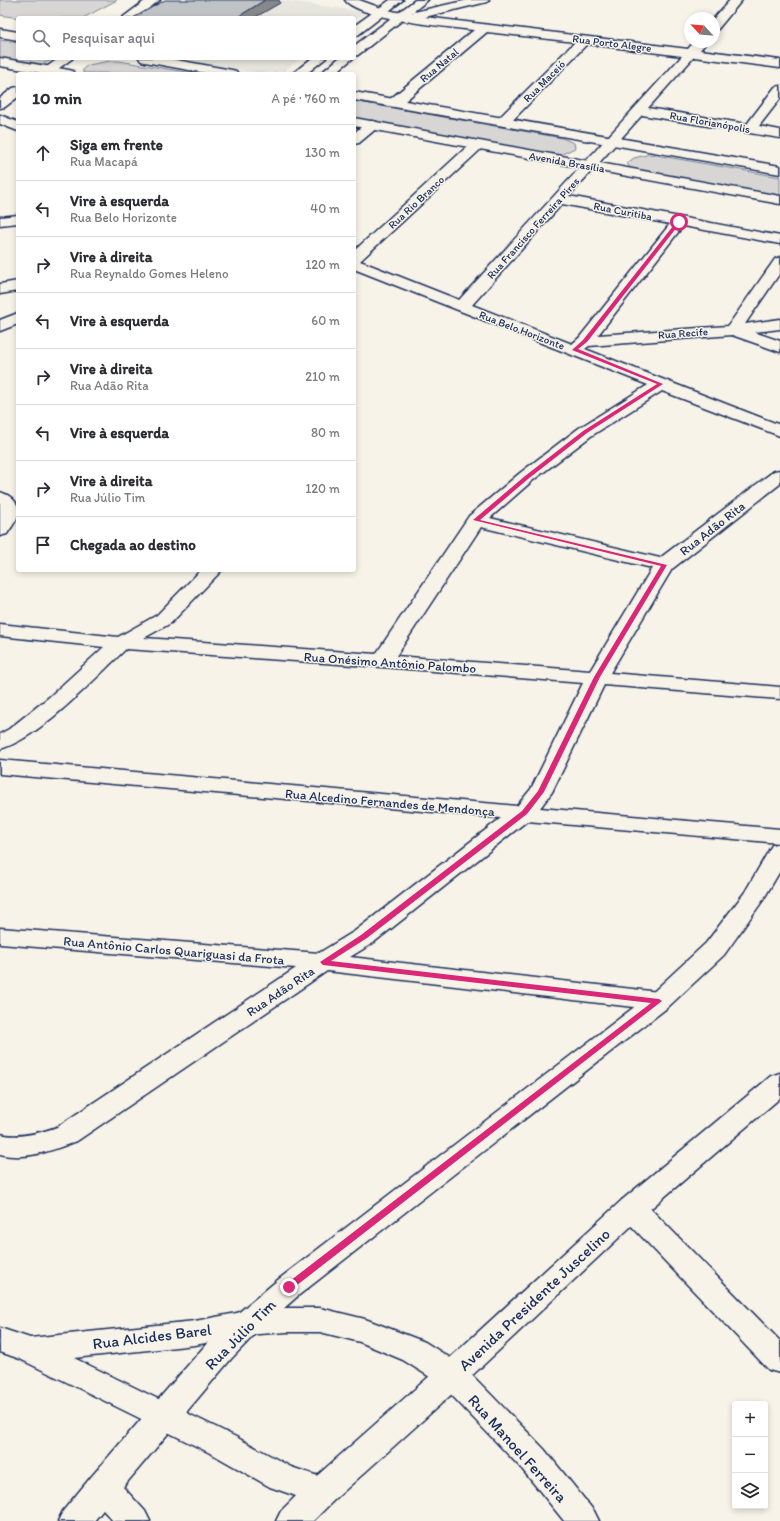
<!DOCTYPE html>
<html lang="pt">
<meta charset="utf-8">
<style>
body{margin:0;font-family:Itim,sans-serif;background:#f7f7f7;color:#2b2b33}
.controls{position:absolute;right:12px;bottom:12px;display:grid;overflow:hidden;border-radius:4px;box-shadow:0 2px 6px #0003}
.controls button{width:36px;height:36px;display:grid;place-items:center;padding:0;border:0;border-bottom:1px solid #e1e1e2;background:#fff;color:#2b2b33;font:20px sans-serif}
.compass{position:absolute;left:684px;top:12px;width:36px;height:36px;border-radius:50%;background:#fff;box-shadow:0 2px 6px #0003;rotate:296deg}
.stop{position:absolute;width:12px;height:12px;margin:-9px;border:3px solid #db2777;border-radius:50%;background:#fff}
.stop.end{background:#db2777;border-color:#fff;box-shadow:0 1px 4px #0008}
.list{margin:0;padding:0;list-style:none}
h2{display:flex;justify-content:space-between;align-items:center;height:52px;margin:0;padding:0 16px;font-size:17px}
h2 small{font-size:13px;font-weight:400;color:#7c7c81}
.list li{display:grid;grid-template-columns:26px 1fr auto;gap:12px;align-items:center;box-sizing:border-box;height:56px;padding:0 16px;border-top:1px solid #e1e1e2}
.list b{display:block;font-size:15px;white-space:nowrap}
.list p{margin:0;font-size:13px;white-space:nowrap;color:#7c7c81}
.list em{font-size:13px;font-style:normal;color:#7c7c81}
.icon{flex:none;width:22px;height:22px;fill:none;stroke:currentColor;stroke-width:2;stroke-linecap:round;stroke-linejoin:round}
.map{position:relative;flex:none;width:780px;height:1521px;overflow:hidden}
.search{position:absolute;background:#fff;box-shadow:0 2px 6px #0003;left:16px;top:16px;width:340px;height:44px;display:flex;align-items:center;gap:10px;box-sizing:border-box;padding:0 14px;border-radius:4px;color:#7c7c81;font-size:15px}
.panel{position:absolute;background:#fff;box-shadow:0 2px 6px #0003;left:16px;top:72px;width:340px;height:500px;border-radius:4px}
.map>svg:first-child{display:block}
.built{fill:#e6e5de}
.green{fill:#d7d6d4;stroke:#798299}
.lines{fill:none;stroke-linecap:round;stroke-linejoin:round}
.minor-casing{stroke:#1b2f5e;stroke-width:3}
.major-casing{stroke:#1b2f5e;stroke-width:3}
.minor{fill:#f7f3e8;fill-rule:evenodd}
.major{fill:#f7f3e8;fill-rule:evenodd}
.shaded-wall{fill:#86888a;stroke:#1b2f5e}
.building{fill:#c0c3c5;stroke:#1b2f5e}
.route{fill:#db2777}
.labels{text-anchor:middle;stroke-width:3;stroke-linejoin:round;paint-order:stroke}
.far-street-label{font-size:11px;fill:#1b2f5e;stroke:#f7f3e8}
.street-label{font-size:13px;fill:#1b2f5e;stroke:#f7f3e8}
.near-street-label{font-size:16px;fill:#1b2f5e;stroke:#f7f3e8}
</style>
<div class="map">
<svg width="780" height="1521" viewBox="0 0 780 1521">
<rect width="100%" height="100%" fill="#f7f3e8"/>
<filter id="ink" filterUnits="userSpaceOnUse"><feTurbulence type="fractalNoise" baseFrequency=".025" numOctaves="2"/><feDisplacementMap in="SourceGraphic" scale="8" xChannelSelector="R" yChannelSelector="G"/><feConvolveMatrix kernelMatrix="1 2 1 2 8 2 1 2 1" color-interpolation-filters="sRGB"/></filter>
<g filter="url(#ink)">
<g class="built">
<polygon points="169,0 281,0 366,12 354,21 354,18 140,18"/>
<polygon points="166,58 302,58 284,71 261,73"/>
</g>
<g class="green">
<polygon points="0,0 117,0 83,18 19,18 0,15"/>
<path d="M0 40 18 43V58H55C36 70 21 64 0 61Z"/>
<polygon points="110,61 119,61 198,74 83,73 83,69 88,65"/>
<polygon points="354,101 562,138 574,143 575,148 560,155 550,155 354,121"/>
<polygon points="650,154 780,177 780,197 639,172 630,168 627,163 634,158"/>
</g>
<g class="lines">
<g class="minor-casing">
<g id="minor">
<polygon points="146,0 160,0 136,18 122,18"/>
<path d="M345 0H359L384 9 405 14 468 0H489L487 2 425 17 688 49 694 42H704L705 44 700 50 780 60V68L694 57 648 108 747 124 775 87 780 86V99L759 126 780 130V138L642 115 569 196 780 236V244L683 226 598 335 728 326 775 259 780 257V273L745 324 780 319V329L754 332 780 341V352L732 335 589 346 585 349 780 425V436L662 391 591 436 532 481 490 518 660 558 774 471 780 470V484L672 569 610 673 780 687V699L604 685 552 792 540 808 780 829V843L527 821 373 943 350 957 659 992 668 995 672 1001 668 1007 659 1010 327 971 77 1141C53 1150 26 1161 0 1154V1134C19 1139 40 1133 57 1127L296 968 0 944V928L319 953 355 931 501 818 0 774V760L517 806 531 789 583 683 382 667 126 649C95 678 39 739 0 749V734L9 729 48 698 104 647 0 636V624L118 637 157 615 201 570H222L171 623 144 638 376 654 469 516 520 473 579 428 648 385 354 269V251L472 142H482L484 145 482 148 360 261 459 300 682 56 587 44 508 125H498L496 122 498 119 575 42 487 32 399 106H389L387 103 389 100 474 30C449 27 359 19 345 0ZM562 204 670 224 579 338 572 344 472 305ZM481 527 652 568 590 671 396 656Z"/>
<polygon points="730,0 742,0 718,29 714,30 714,18"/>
<polygon points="59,58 73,58 51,74 37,74"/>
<polygon points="18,87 18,97 5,107 0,108 0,98 13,88"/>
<polygon points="0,115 18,122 18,131 0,124"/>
<polygon points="372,121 377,122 379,125 377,128 359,143 354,144 354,133 367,122"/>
<polygon points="18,281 18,291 0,294 0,284"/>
<polygon points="18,313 18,324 0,331 0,320"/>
<path d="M0 492C11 495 23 505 17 518 15 523 10 529 7 534L0 536Z"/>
<polygon points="632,1197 642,1200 780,1341 780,1373 769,1370 622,1216 618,1208 622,1200"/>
<polygon points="287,1308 320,1308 365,1319 425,1342 463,1366 544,1449 594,1511 599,1521 564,1521 522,1469 441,1384 403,1360 360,1342 320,1332 287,1332 247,1335 195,1345 74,1358 236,1437 291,1467 333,1481 338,1491 333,1501 322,1505 270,1487 214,1455 20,1359 0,1352 0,1328 30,1338 195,1321 247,1311"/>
</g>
</g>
<g class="major-casing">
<g id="major">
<polygon points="390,0 403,0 358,35 354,36 354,26"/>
<polygon points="415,0 428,0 358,55 354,56 354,46"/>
<polygon points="0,29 18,32 18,40 0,37"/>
<polygon points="0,58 69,70 73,71 75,74 47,74 0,66"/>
<polygon points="139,58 165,58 232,70 236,71 238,74 211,74 145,62 141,61"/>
<polygon points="312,58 326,58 306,74 292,74"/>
<polygon points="339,58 353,58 334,74 320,74"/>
<polygon points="354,92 780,166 780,174 354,100"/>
<polygon points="354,118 780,196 780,204 354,126"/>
<polygon points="18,215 18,223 0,225 0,217"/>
<polygon points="780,843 780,871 763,900 724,955 668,1007 299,1295 257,1332 231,1359 123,1487 145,1511 150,1521 113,1521 103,1510 94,1521 58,1521 63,1511 91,1477 209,1341 237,1314 279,1279 650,995 706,943 745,892 772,845"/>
<polygon points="780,1073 780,1098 642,1216 463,1384 333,1501 313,1521 276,1521 281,1511 311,1481 441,1366 622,1200 771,1076"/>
</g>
</g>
<use href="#minor" class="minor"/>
<use href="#major" class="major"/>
</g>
<polygon class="shaded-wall" points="265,0 279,0 280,3 254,18 236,18"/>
<polygon class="building" points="165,0 265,0 236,18 133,18"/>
</g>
<polygon class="route" points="677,221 681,222 587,342 578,349 663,384 587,433 528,479 480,520 667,565 600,677 544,792 527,814 367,938 331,961 659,999 662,1001 292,1289 286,1289 285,1287 286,1284 651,1003 323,965 320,962 361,935 522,811 538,791 594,677 661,566 473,520 525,476 583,431 657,384 572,350 583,340"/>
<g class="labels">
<g class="far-street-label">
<text transform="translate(612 43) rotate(7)" y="4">Rua Porto Alegre</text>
<text transform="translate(439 65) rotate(-40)" y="4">Rua Natal</text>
<text transform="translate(544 81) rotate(-45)" y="4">Rua Maceió</text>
<text transform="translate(710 122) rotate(10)" y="4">Rua Florianópolis</text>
<text transform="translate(567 162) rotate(10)" y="4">Avenida Brasília</text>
<text transform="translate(416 202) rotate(-43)" y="4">Rua Rio Branco</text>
<text transform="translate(623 211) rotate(11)" y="4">Rua Curitiba</text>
<text transform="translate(533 228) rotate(-48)" y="4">Rua Francisco Ferreira Pires</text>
<text transform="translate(522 330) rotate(21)" y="4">Rua Belo Horizonte</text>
<text transform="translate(683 333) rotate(-4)" y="4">Rua Recife</text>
</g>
<g class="street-label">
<text transform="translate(712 528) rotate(-38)" y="5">Rua Adão Rita</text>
<text transform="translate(390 662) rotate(4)" y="5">Rua Onésimo Antônio Palombo</text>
<text transform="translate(390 802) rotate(5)" y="5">Rua Alcedino Fernandes de Mendonça</text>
<text transform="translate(174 950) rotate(5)" y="5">Rua Antônio Carlos Quariguasi da Frota</text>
<text transform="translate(280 991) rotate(-34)" y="5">Rua Adão Rita</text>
</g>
<g class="near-street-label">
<text transform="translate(534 1299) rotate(-43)" y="6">Avenida Presidente Juscelino</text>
<text transform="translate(240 1334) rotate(-45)" y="6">Rua Júlio Tim</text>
<text transform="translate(152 1336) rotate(-7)" y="6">Rua Alcides Barel</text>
<text transform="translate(518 1448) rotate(48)" y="6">Rua Manoel Ferreira</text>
</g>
</g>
</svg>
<div class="controls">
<button>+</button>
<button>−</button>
<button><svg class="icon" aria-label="layers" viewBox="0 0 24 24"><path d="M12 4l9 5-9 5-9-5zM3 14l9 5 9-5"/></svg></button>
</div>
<svg class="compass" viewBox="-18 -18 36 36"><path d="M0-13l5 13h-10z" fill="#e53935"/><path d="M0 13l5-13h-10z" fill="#7c7c81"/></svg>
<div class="stop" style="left:679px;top:222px"></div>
<div class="stop end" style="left:289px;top:1287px"></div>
<div class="search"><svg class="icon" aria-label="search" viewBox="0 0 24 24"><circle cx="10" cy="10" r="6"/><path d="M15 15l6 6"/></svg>Pesquisar aqui</div>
<section class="panel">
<h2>10 min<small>A pé · 760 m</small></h2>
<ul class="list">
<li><svg class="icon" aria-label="ahead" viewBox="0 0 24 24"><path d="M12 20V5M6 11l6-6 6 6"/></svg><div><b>Siga em frente</b><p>Rua Macapá</p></div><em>130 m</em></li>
<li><svg class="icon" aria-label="left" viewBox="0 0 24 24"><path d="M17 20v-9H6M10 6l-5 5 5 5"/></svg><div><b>Vire à esquerda</b><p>Rua Belo Horizonte</p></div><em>40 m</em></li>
<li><svg class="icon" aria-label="right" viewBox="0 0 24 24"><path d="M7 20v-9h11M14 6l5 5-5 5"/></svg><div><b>Vire à direita</b><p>Rua Reynaldo Gomes Heleno</p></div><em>120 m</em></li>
<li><svg class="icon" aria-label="left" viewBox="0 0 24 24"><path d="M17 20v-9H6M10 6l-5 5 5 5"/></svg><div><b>Vire à esquerda</b></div><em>60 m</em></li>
<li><svg class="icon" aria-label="right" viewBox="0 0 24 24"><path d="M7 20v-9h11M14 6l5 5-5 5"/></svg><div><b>Vire à direita</b><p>Rua Adão Rita</p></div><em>210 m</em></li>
<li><svg class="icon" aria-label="left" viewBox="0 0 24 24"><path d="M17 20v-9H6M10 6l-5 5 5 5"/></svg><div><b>Vire à esquerda</b></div><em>80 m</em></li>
<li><svg class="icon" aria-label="right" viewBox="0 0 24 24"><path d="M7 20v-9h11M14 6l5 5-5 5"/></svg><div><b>Vire à direita</b><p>Rua Júlio Tim</p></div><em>120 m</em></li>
<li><svg class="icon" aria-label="arrive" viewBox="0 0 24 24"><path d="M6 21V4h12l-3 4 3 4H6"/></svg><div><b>Chegada ao destino</b></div></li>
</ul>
</section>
</div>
